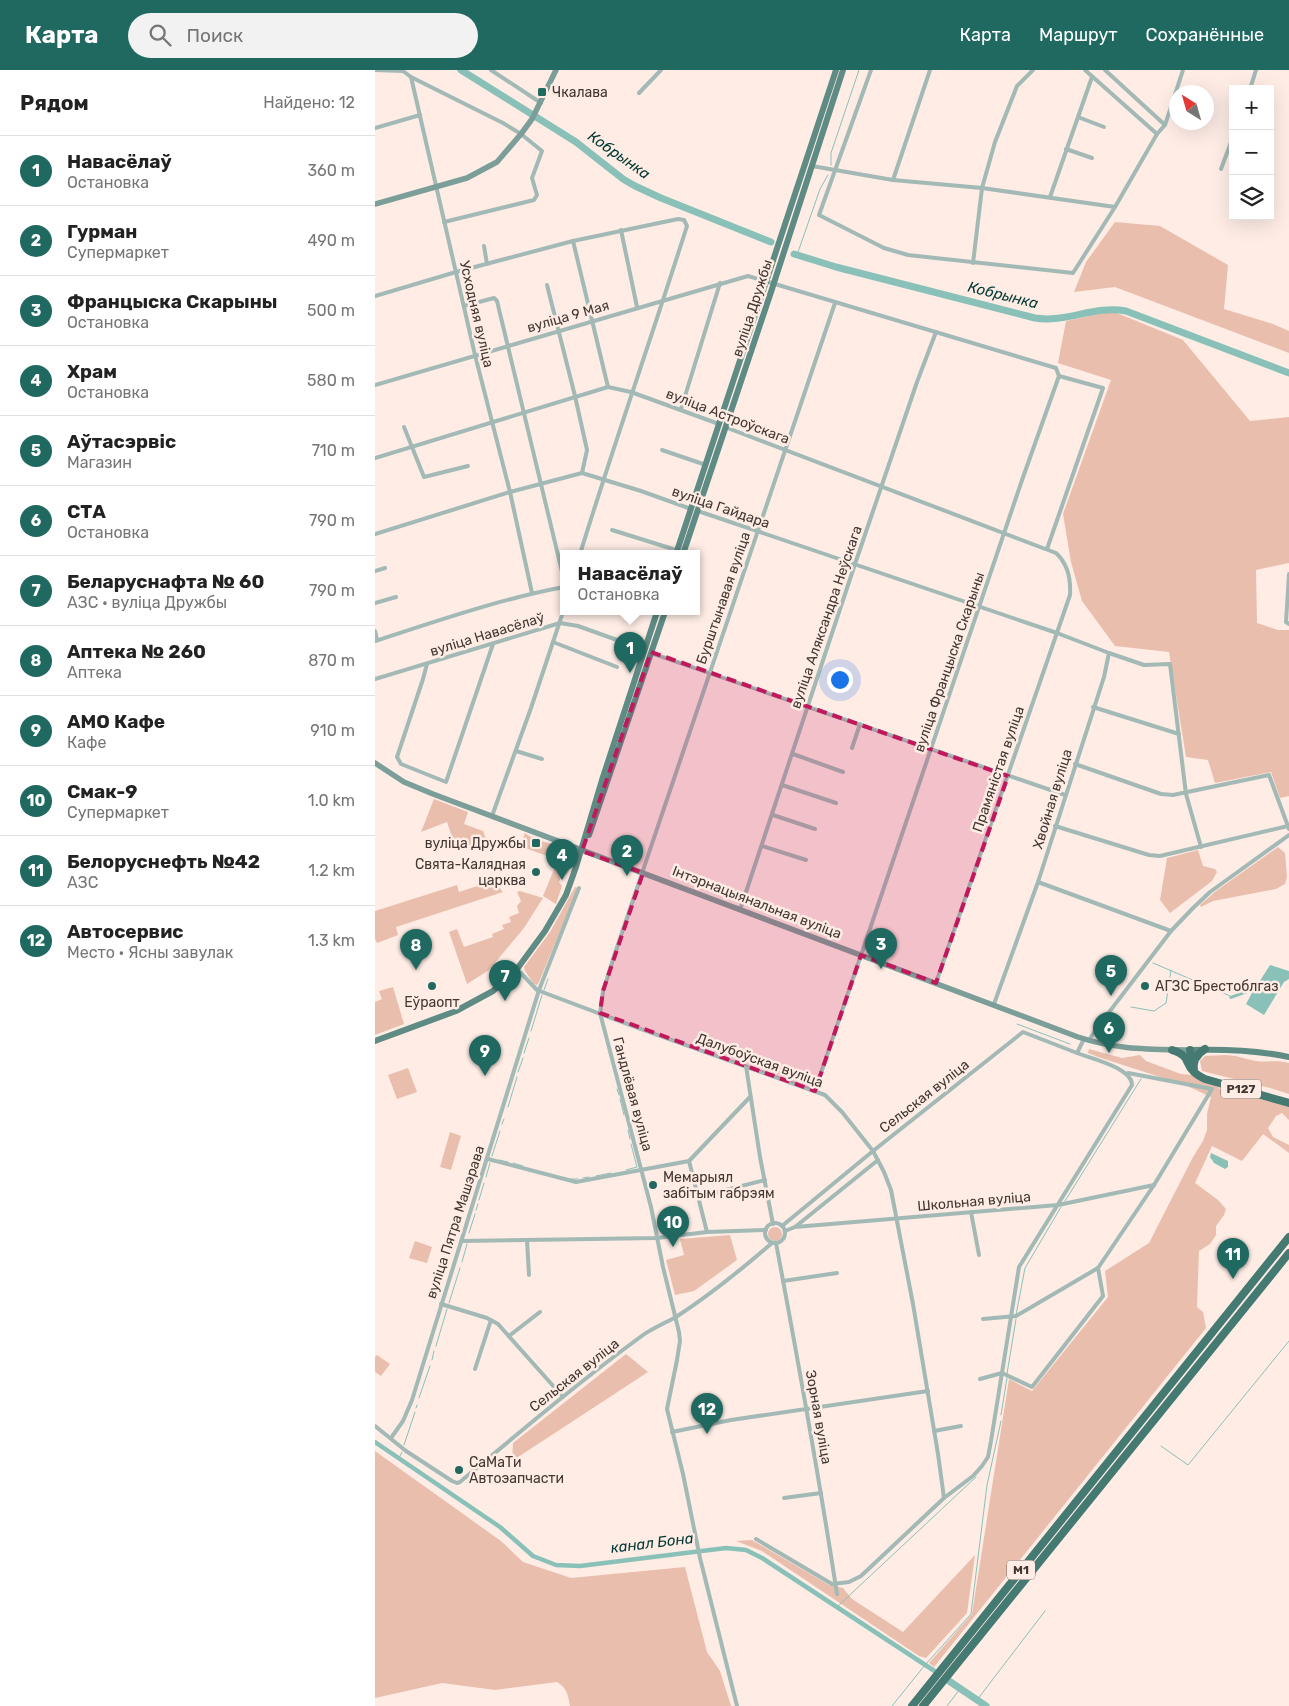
<!DOCTYPE html>
<html lang="ru">
<meta charset="utf-8">
<style>
body{margin:0;font-family:Rubik,sans-serif;background:#f2f2f2;color:#222}
.controls{position:absolute;right:15px;top:15px;display:grid;overflow:hidden;border-radius:0px;box-shadow:0 5px 20px #0002}
.controls button{width:45px;height:45px;display:grid;place-items:center;padding:0;border:0;border-bottom:1px solid #e0e0e0;background:#fff;color:#222;font:25px sans-serif}
.compass{position:absolute;left:794px;top:15px;width:45px;height:45px;border-radius:50%;background:#fff;box-shadow:0 5px 20px #0002;rotate:323deg}
.you{position:absolute;left:464px;top:609px;width:18px;height:18px;margin:-12px;border:4px solid #fff;border-radius:50%;background:#1a73e8;box-shadow:0 0 0 8px #1a73e833}
.badge{display:grid;place-items:center;width:32px;height:32px;border-radius:50%;background:#206960;color:#fff;font-size:16px;font-weight:700}
.pin{position:absolute;translate:-50% -41px;filter:drop-shadow(0 1px 2px #0008)}
.pin::after{content:'';position:absolute;top:26px;width:18px;height:15px;background:inherit;clip-path:polygon(0 0,100% 0,50% 100%)}
.popup{position:absolute;left:185px;top:480px;width:140px;height:65px;box-sizing:border-box;display:grid;place-content:center;border-radius:0px;background:#fff;filter:drop-shadow(0 1px 4px #0005);font-size:16px;white-space:nowrap;color:#767676}
.popup b{font-size:19px;color:#222}
.popup::after{content:'';position:absolute;left:50%;top:100%;margin-left:-10px;border:10px solid transparent;border-top-color:#fff}
.list{margin:0;padding:0;list-style:none}
h2{display:flex;justify-content:space-between;align-items:center;height:65px;margin:0;padding:0 20px;font-size:21px}
h2 small{font-size:16px;font-weight:400;color:#767676}
.list li{display:grid;grid-template-columns:32px 1fr auto;gap:15px;align-items:center;box-sizing:border-box;height:70px;padding:0 20px;border-top:1px solid #e0e0e0}
.list b{display:block;font-size:19px;white-space:nowrap}
.list p{margin:0;font-size:16px;white-space:nowrap;color:#767676}
.list em{font-size:16px;font-style:normal;color:#767676}
.icon{flex:none;width:28px;height:28px;fill:none;stroke:currentColor;stroke-width:2;stroke-linecap:round;stroke-linejoin:round}
.map{position:relative;flex:none;width:914px;height:1636px;overflow:hidden}
header{display:flex;align-items:center;gap:30px;box-sizing:border-box;height:70px;padding:0 25px;background:#206960;color:#fff}
header strong{font-size:24px}
nav{display:flex;gap:28px;margin-inline-start:auto;font-size:18px}
.search{width:350px;height:45px;background:#f2f2f2;display:flex;align-items:center;gap:12px;box-sizing:border-box;padding:0 18px;border-radius:28px;color:#767676;font-size:19px}
main{display:flex}
aside{flex:1;background:#fff}
.map>svg:first-child{display:block}
.green{fill:#eabeac}
.water{fill:#89c1b8}
.lines{fill:none;stroke-linecap:round;stroke-linejoin:round}
.stream{stroke:#89c1b8;stroke-width:1}
.canal{stroke:#89c1b8;stroke-width:4.5}
.river{stroke:#89c1b8;stroke-width:7}
.street{stroke:#a2b9b5;stroke-width:4}
.secondary{stroke:#7b9e98;stroke-width:5.5}
.primary{stroke:#5e8b84;stroke-width:6}
.highway{stroke:#447a72;stroke-width:8}
.marked{fill:#c2185b;fill-opacity:0.2;stroke:#c2185b;stroke-width:4;stroke-dasharray:10 6;stroke-linejoin:round}
.poi-dot{fill:#206960;stroke:#feece5;stroke-width:2}
.labels{text-anchor:middle;stroke-width:5;stroke-linejoin:round;paint-order:stroke}
.shield{fill:#feece5;stroke:#7a6d68;stroke-width:1}
.shield-label{font-size:12px;font-weight:bold;fill:#423732}
.poi-label{font-size:14px;fill:#423732;stroke:#feece5;text-anchor:start}
.street-label{font-size:14px;fill:#423732;stroke:#feece5}
.water-label{font-size:15px;font-style:italic;fill:#023933;stroke:#feece5}
</style>
<header>
<strong>Карта</strong>
<div class="search"><svg class="icon" aria-label="search" viewBox="0 0 24 24"><circle cx="10" cy="10" r="6"/><path d="M15 15l6 6"/></svg>Поиск</div>
<nav><a>Карта</a><a>Маршрут</a><a>Сохранённые</a></nav>
</header>
<main>
<aside>
<h2>Рядом<small>Найдено: 12</small></h2>
<ul class="list">
<li><span class="badge">1</span><div><b>Навасёлаў</b><p>Остановка</p></div><em>360 m</em></li>
<li><span class="badge">2</span><div><b>Гурман</b><p>Супермаркет</p></div><em>490 m</em></li>
<li><span class="badge">3</span><div><b>Францыска Скарыны</b><p>Остановка</p></div><em>500 m</em></li>
<li><span class="badge">4</span><div><b>Храм</b><p>Остановка</p></div><em>580 m</em></li>
<li><span class="badge">5</span><div><b>Аўтасэрвіс</b><p>Магазин</p></div><em>710 m</em></li>
<li><span class="badge">6</span><div><b>СТА</b><p>Остановка</p></div><em>790 m</em></li>
<li><span class="badge">7</span><div><b>Беларуснафта № 60</b><p>АЗС · вуліца Дружбы</p></div><em>790 m</em></li>
<li><span class="badge">8</span><div><b>Аптека № 260</b><p>Аптека</p></div><em>870 m</em></li>
<li><span class="badge">9</span><div><b>AMO Кaфе</b><p>Кафе</p></div><em>910 m</em></li>
<li><span class="badge">10</span><div><b>Смак-9</b><p>Супермаркет</p></div><em>1.0 km</em></li>
<li><span class="badge">11</span><div><b>Белоруснефть №42</b><p>АЗС</p></div><em>1.2 km</em></li>
<li><span class="badge">12</span><div><b>Автосервис</b><p>Место · Ясны завулак</p></div><em>1.3 km</em></li>
</ul>
</aside>
<div class="map">
<svg width="914" height="1636" viewBox="0 0 914 1636">
<rect width="100%" height="100%" fill="#feece5"/>
<g class="green">
<polygon points="740,152 785,156 853,195 849,239 898,254 914,261 914,283 740,217 699,222 711,192"/>
<polygon points="737,241 808,270 875,351 914,347 914,493 881,500 882,553 903,560 914,560 914,726 905,728 896,702 840,713 833,690 811,687 794,582 740,576 707,531 696,492 688,444 736,310 683,293 691,251"/>
<polygon points="59,729 93,742 89,754 108,761 112,771 82,781 72,752 46,762"/>
<path d="M150 763C164 775 187 771 198 785V793L192 804 187 805 184 812 187 816 181 834 168 826 183 790 145 776Z"/>
<polygon points="903,777 910,783 912,807 910,814 901,819 838,831 826,837 825,835 841,821"/>
<polygon points="823,780 828,796 840,799 842,802 837,811 795,843 785,830 792,788"/>
<polygon points="124,809 123,816 128,822 21,857 23,865 2,873 0,869 0,841 82,815 84,822"/>
<polygon points="200,817 203,818 164,912 162,915 159,914 150,901 149,897 175,862"/>
<polygon points="145,821 168,828 149,858 114,900 92,914 74,862 82,859 89,877 118,867 117,864 129,859 127,855 136,852 134,847 144,843 142,836 146,831 142,822"/>
<polygon points="18,917 29,954 0,965 0,932 7,929 4,921"/>
<polygon points="714,979 747,988 765,985 771,991 806,1004 817,1005 843,1017 848,1023 864,1022 914,1036 914,1050 907,1043 901,1046 893,1058 898,1067 914,1075 914,1083 888,1064 867,1091 837,1076 820,1113 843,1130 851,1139 849,1145 841,1156 841,1165 835,1174 824,1181 822,1237 828,1242 831,1258 559,1597 554,1593 597,1544 634,1309 657,1321 733,1227 730,1201 774,1173 818,1087 828,1071 832,1060 832,1044 836,1027 810,1015 723,987 713,983"/>
<path d="M849 985C861 985 870 989 881 991 893 993 900 989 914 993V1024L895 1018 827 1001 825 991 830 986Z"/>
<polygon points="33,998 42,1022 22,1029 13,1005"/>
<polygon points="75,1062 86,1066 76,1100 65,1097"/>
<circle cx="400" cy="1164" r="7"/>
<polygon points="355,1165 362,1190 319,1221 300,1225 291,1190 309,1185 305,1169"/>
<polygon points="40,1171 57,1177 52,1193 34,1188"/>
<polygon points="251,1284 273,1302 137,1391 138,1373"/>
<polygon points="2,1285 15,1294 6,1306 0,1302 0,1287"/>
<path d="M0 1381 126 1471 148 1492 196 1508 310 1497 332 1582 345 1601 356 1636H195C193 1625 192 1618 182 1612L120 1620 67 1613 0 1628Z"/>
<polygon points="377,1470 454,1515 468,1518 477,1529 528,1562 600,1485 592,1543 551,1588 544,1586 387,1481 361,1471"/>
</g>
<g class="water">
<polygon points="895,895 914,901 914,909 909,912 889,945 871,934 878,921 856,929 854,928 855,926 881,917"/>
<polygon points="836,1083 853,1091 853,1097 850,1099 839,1093 835,1087"/>
</g>
<g class="lines">
<g class="stream">
<polyline points="456,95 456,83 484,0"/>
<polyline points="422,185 445,119 453,105"/>
<polyline points="778,893 855,926"/>
<polyline points="169,920 173,909"/>
<polyline points="756,937 779,941 791,933 796,900"/>
<polyline points="642,954 695,974"/>
<polyline points="156,961 167,925"/>
<polyline points="149,983 154,968"/>
<polyline points="143,1002 148,988"/>
<polyline points="242,1019 244,1025"/>
<polyline points="245,1029 249,1045"/>
<polyline points="133,1037 142,1007"/>
<polyline points="127,1054 129,1049"/>
<polyline points="253,1060 255,1069"/>
<polyline points="117,1086 125,1061"/>
<polyline points="124,1090 133,1092"/>
<polyline points="138,1093 148,1096"/>
<polyline points="251,1100 262,1097 256,1074"/>
<polyline points="221,1106 236,1103"/>
<polyline points="111,1107 115,1093"/>
<polyline points="208,1108 214,1107"/>
<polyline points="196,1109 203,1109"/>
<polyline points="104,1130 109,1113"/>
<polyline points="690,1131 766,1009"/>
<polyline points="101,1140 103,1134"/>
<polyline points="94,1163 100,1144"/>
<polyline points="87,1192 92,1174"/>
<polyline points="74,1233 85,1198"/>
<polyline points="641,1245 650,1198 686,1137"/>
<polyline points="61,1276 72,1239"/>
<polyline points="57,1290 59,1281"/>
<polyline points="632,1304 641,1249"/>
<polyline points="44,1328 55,1296"/>
<polyline points="41,1338 42,1335"/>
<polyline points="626,1345 632,1308"/>
<polyline points="29,1375 40,1342"/>
<polyline points="786,1376 813,1395 914,1271"/>
<polyline points="24,1388 27,1382"/>
<polyline points="462,1537 601,1407"/>
<polyline points="602,1630 670,1541"/>
<polyline points="517,1636 550,1595 596,1544 612,1415 626,1351"/>
<polyline points="572,1636 585,1619"/>
</g>
<polyline class="canal" points="0,1372 125,1457 158,1486 181,1495 205,1496 351,1478 371,1480 387,1488 561,1602"/>
<g class="river">
<polyline points="86,0 201,72 248,109 260,116 286,128 396,172"/>
<path d="M419 184 461 197 660 248C691 253 720 235 751 241L914 303"/>
<polyline points="574,1611 611,1636"/>
</g>
<g class="street">
<polyline points="0,0 28,1 36,7 100,285 135,422 157,523"/>
<polyline points="116,0 166,33"/>
<polyline points="496,0 444,145 509,178 533,185 698,203 740,137 782,64 790,55 808,0"/>
<polyline points="710,0 782,64"/>
<polyline points="730,0 790,55"/>
<polyline points="36,7 128,53 146,64 167,81 157,108 162,125 159,130 69,152"/>
<polyline points="875,19 881,0"/>
<polyline points="264,23 286,0"/>
<polyline points="703,47 729,57"/>
<polyline points="0,58 45,45"/>
<polyline points="691,79 717,88"/>
<polyline points="437,96 518,110 607,118 740,137"/>
<polyline points="846,99 858,67"/>
<polyline points="518,110 555,0"/>
<polyline points="675,127 717,7"/>
<polyline points="246,160 262,237"/>
<polyline points="198,171 233,317"/>
<polyline points="109,176 112,194"/>
<polyline points="598,193 607,118 620,72 642,16 658,0"/>
<polyline points="172,215 200,326 212,380 207,403"/>
<path d="M0 226 81 202 198 171 303 149 309 150 312 156C277 266 239 374 205 484"/>
<polyline points="89,236 119,228 122,231 189,510"/>
<polyline points="0,315 373,206 681,298 684,306"/>
<polyline points="306,339 345,213"/>
<polyline points="29,357 49,407 93,396"/>
<path d="M350 357 681 483C693 494 696 509 695 525L561 913"/>
<polyline points="287,380 331,395"/>
<polyline points="0,388 233,317 256,322 344,354"/>
<polyline points="323,441 682,563 734,583 729,607 663,812 619,934"/>
<polyline points="237,460 298,479"/>
<polyline points="0,464 135,422 207,403 266,421 316,439"/>
<polyline points="672,479 728,318 684,306"/>
<polyline points="0,501 10,498"/>
<polyline points="914,504 911,552 914,554"/>
<polyline points="0,533 21,527"/>
<polyline points="0,561 2,570"/>
<path d="M0 571C62 551 125 529 189 517"/>
<polyline points="178,572 242,597"/>
<polyline points="276,583 690,725"/>
<polyline points="734,583 769,595 795,594 811,724 826,777"/>
<polyline points="52,594 48,609 22,687 26,694 71,712 118,574"/>
<polyline points="0,609 185,553 203,556 270,580"/>
<polyline points="718,637 804,664"/>
<polyline points="477,678 485,654"/>
<polyline points="141,681 167,689"/>
<polyline points="418,684 468,702"/>
<polyline points="700,694 786,724 798,725 894,705 914,759"/>
<polyline points="407,715 461,733"/>
<polyline points="398,745 440,759"/>
<polyline points="117,746 156,638 189,539"/>
<polyline points="680,756 774,785 785,786 913,756"/>
<polyline points="387,776 431,790"/>
<polyline points="663,812 796,861"/>
<polyline points="365,840 480,494 542,312 561,262"/>
<polyline points="142,899 162,920 260,957 450,1025 467,1042 498,1081 509,1102 516,1120 538,1234 563,1384 569,1428"/>
<polyline points="714,970 722,958 796,861 818,838 835,822 914,765"/>
<polyline points="371,996 385,1087 398,1154"/>
<polyline points="440,1021 646,413 684,306"/>
<polyline points="113,1089 201,1112 314,1091 375,1027"/>
<polyline points="314,1091 332,1162"/>
<polyline points="323,1127 390,1110"/>
<polyline points="596,1142 604,1185"/>
<circle cx="400" cy="1163" r="10"/>
<polyline points="407,1156 498,1081 648,962 702,983 709,969"/>
<polyline points="420,1157 683,1135 779,1115"/>
<polyline points="410,1161 420,1157 503,1090"/>
<polyline points="152,1170 154,1205"/>
<polyline points="86,1171 282,1168 332,1162 391,1160"/>
<path d="M401 1173C423 1290 444 1407 462 1524"/>
<polyline points="408,1211 462,1203"/>
<polyline points="66,1234 112,1248 123,1254 188,1327"/>
<polyline points="608,1249 641,1246 723,1198 779,1115 837,1019 753,1003"/>
<polyline points="134,1266 165,1242"/>
<polyline points="100,1299 116,1250"/>
<polyline points="605,1309 627,1303 657,1317 728,1226 723,1198"/>
<path d="M0 1356 31 1381 77 1411 82 1413 85 1412C145 1362 205 1311 268 1265 278 1258 290 1253 301 1247 335 1225 367 1199 397 1173"/>
<polyline points="559,1361 586,1356"/>
<polyline points="297,1362 356,1350 553,1321"/>
<polyline points="16,1368 28,1351 37,1330 164,920 204,818"/>
<polyline points="409,1428 446,1423"/>
<path d="M381 1469 457 1514 474 1512 486 1506 569 1428 598 1406 607 1396 613 1387 616 1371 644 1197 757 1015C757 998 717 989 702 983"/>
<polyline points="362,1636 325,1488 308,1404 292,1339 302,1290 305,1271 304,1262 288,1197 276,1137 225,943 228,921 239,886 460,233"/>
</g>
<g class="secondary">
<polyline points="0,134 92,108 122,92 146,64 157,49 181,0"/>
<path d="M0 693 29 712 58 724 703 967C742 980 774 979 815 980"/>
</g>
<g class="primary">
<polyline points="301,484 461,0"/>
<polyline points="308,484 396,222 468,0"/>
<polyline points="214,765 290,542"/>
<polyline points="0,971 81,941 118,921 142,899 170,861 191,825 201,797 227,710 282,542"/>
<path d="M815 980C848 979 881 980 914 987"/>
</g>
<g class="highway">
<path d="M797 980C817 987 808 991 819 1002 822 1005 826 1007 830 1009L914 1033"/>
<polyline points="815,980 817,994"/>
<path d="M819 1001C817 991 822 984 830 979"/>
<polyline points="537,1636 914,1167"/>
<polyline points="548,1636 914,1183"/>
</g>
</g>
<path class="marked" d="M276 582 633 706 561 913 486 885 440 1021 225 943 228 921 268 803 207 781Z"/>
<g class="poi-dot">
<rect x="162" y="17" width="10" height="10" rx="2.5"/>
<rect x="156" y="768" width="10" height="10" rx="2.5"/>
<circle cx="161" cy="802" r="5"/>
<circle cx="57" cy="916" r="5"/>
<circle cx="770" cy="916" r="5"/>
<circle cx="278" cy="1115" r="5"/>
<circle cx="84" cy="1400" r="5"/>
</g>
<g class="labels">
<g class="shield">
<rect x="846" y="1009.5" width="40" height="19" rx="4"/>
<rect x="632" y="1490.5" width="28" height="19" rx="4"/>
</g>
<g class="shield-label">
<text x="866" y="1023">Р127</text>
<text x="646" y="1504">М1</text>
</g>
<g class="poi-label">
<text x="177" y="27">Чкалава</text>
<text x="151" y="778" text-anchor="end">вуліца Дружбы</text>
<text x="151" y="799" text-anchor="end">Свята-Калядная<tspan x="151" dy="16">царква</tspan></text>
<text x="780" y="921">АГЗС Брестоблгаз</text>
<text x="57" y="937" text-anchor="middle">Еўраопт</text>
<text x="288" y="1112">Мемарыял<tspan x="288" dy="16">забітым габрэям</tspan></text>
<text x="94" y="1397">СаМаТи<tspan x="94" dy="16">Автоэапчасти</tspan></text>
</g>
<g class="street-label">
<text transform="translate(377 238) rotate(-72)" y="5">вуліца Дружбы</text>
<text transform="translate(102 244) rotate(77)" y="5">Усходняя вуліца</text>
<text transform="translate(193 246) rotate(-16)" y="5">вуліца 9 Мая</text>
<text transform="translate(353 346) rotate(21)" y="5">вуліца Астроўскага</text>
<text transform="translate(346 437) rotate(19)" y="5">вуліца Гайдара</text>
<text transform="translate(348 528) rotate(-71)" y="5">Бурштынавая вуліца</text>
<text transform="translate(451 547) rotate(-71)" y="5">вуліца Аляксандра Неўскага</text>
<text transform="translate(112 564) rotate(-17)" y="5">вуліца Навасёлаў</text>
<text transform="translate(574 592) rotate(-71)" y="5">вуліца Францыска Скарыны</text>
<text transform="translate(623 699) rotate(-71)" y="5">Прамяністая вуліца</text>
<text transform="translate(677 729) rotate(-73)" y="5">Хвойная вуліца</text>
<text transform="translate(382 832) rotate(21)" y="5">Інтэрнацыянальная вуліца</text>
<text transform="translate(385 990) rotate(20)" y="5">Далубоўская вуліца</text>
<text transform="translate(258 1024) rotate(75)" y="5">Гандлёвая вуліца</text>
<text transform="translate(549 1026) rotate(-38)" y="5">Сельская вуліца</text>
<text transform="translate(599 1131) rotate(-5)" y="5">Школьная вуліца</text>
<text transform="translate(80 1152) rotate(-72)" y="5">вуліца Пятра Машэрава</text>
<text transform="translate(199 1305) rotate(-38)" y="5">Сельская вуліца</text>
<text transform="translate(444 1347) rotate(80)" y="5">Зорная вуліца</text>
</g>
<g class="water-label">
<text transform="translate(244 85) rotate(35)" y="5">Кобрынка</text>
<text transform="translate(628 225) rotate(14)" y="5">Кобрынка</text>
<text transform="translate(277 1473) rotate(-7)" y="5">канал Бона</text>
</g>
</g>
</svg>
<div class="controls">
<button>+</button>
<button>−</button>
<button><svg class="icon" aria-label="layers" viewBox="0 0 24 24"><path d="M12 4l9 5-9 5-9-5zM3 14l9 5 9-5"/></svg></button>
</div>
<svg class="compass" viewBox="-18 -18 36 36"><path d="M0-13l5 13h-10z" fill="#e53935"/><path d="M0 13l5-13h-10z" fill="#767676"/></svg>
<div class="you"></div>
<div class="pin badge" style="left:255px;top:603px">1</div>
<div class="popup"><b>Навасёлаў</b>Остановка</div>
<div class="pin badge" style="left:252px;top:806px">2</div>
<div class="pin badge" style="left:506px;top:899px">3</div>
<div class="pin badge" style="left:187px;top:810px">4</div>
<div class="pin badge" style="left:736px;top:926px">5</div>
<div class="pin badge" style="left:734px;top:983px">6</div>
<div class="pin badge" style="left:130px;top:931px">7</div>
<div class="pin badge" style="left:41px;top:900px">8</div>
<div class="pin badge" style="left:110px;top:1006px">9</div>
<div class="pin badge" style="left:298px;top:1177px">10</div>
<div class="pin badge" style="left:858px;top:1209px">11</div>
<div class="pin badge" style="left:332px;top:1364px">12</div>
</div>
</main>
